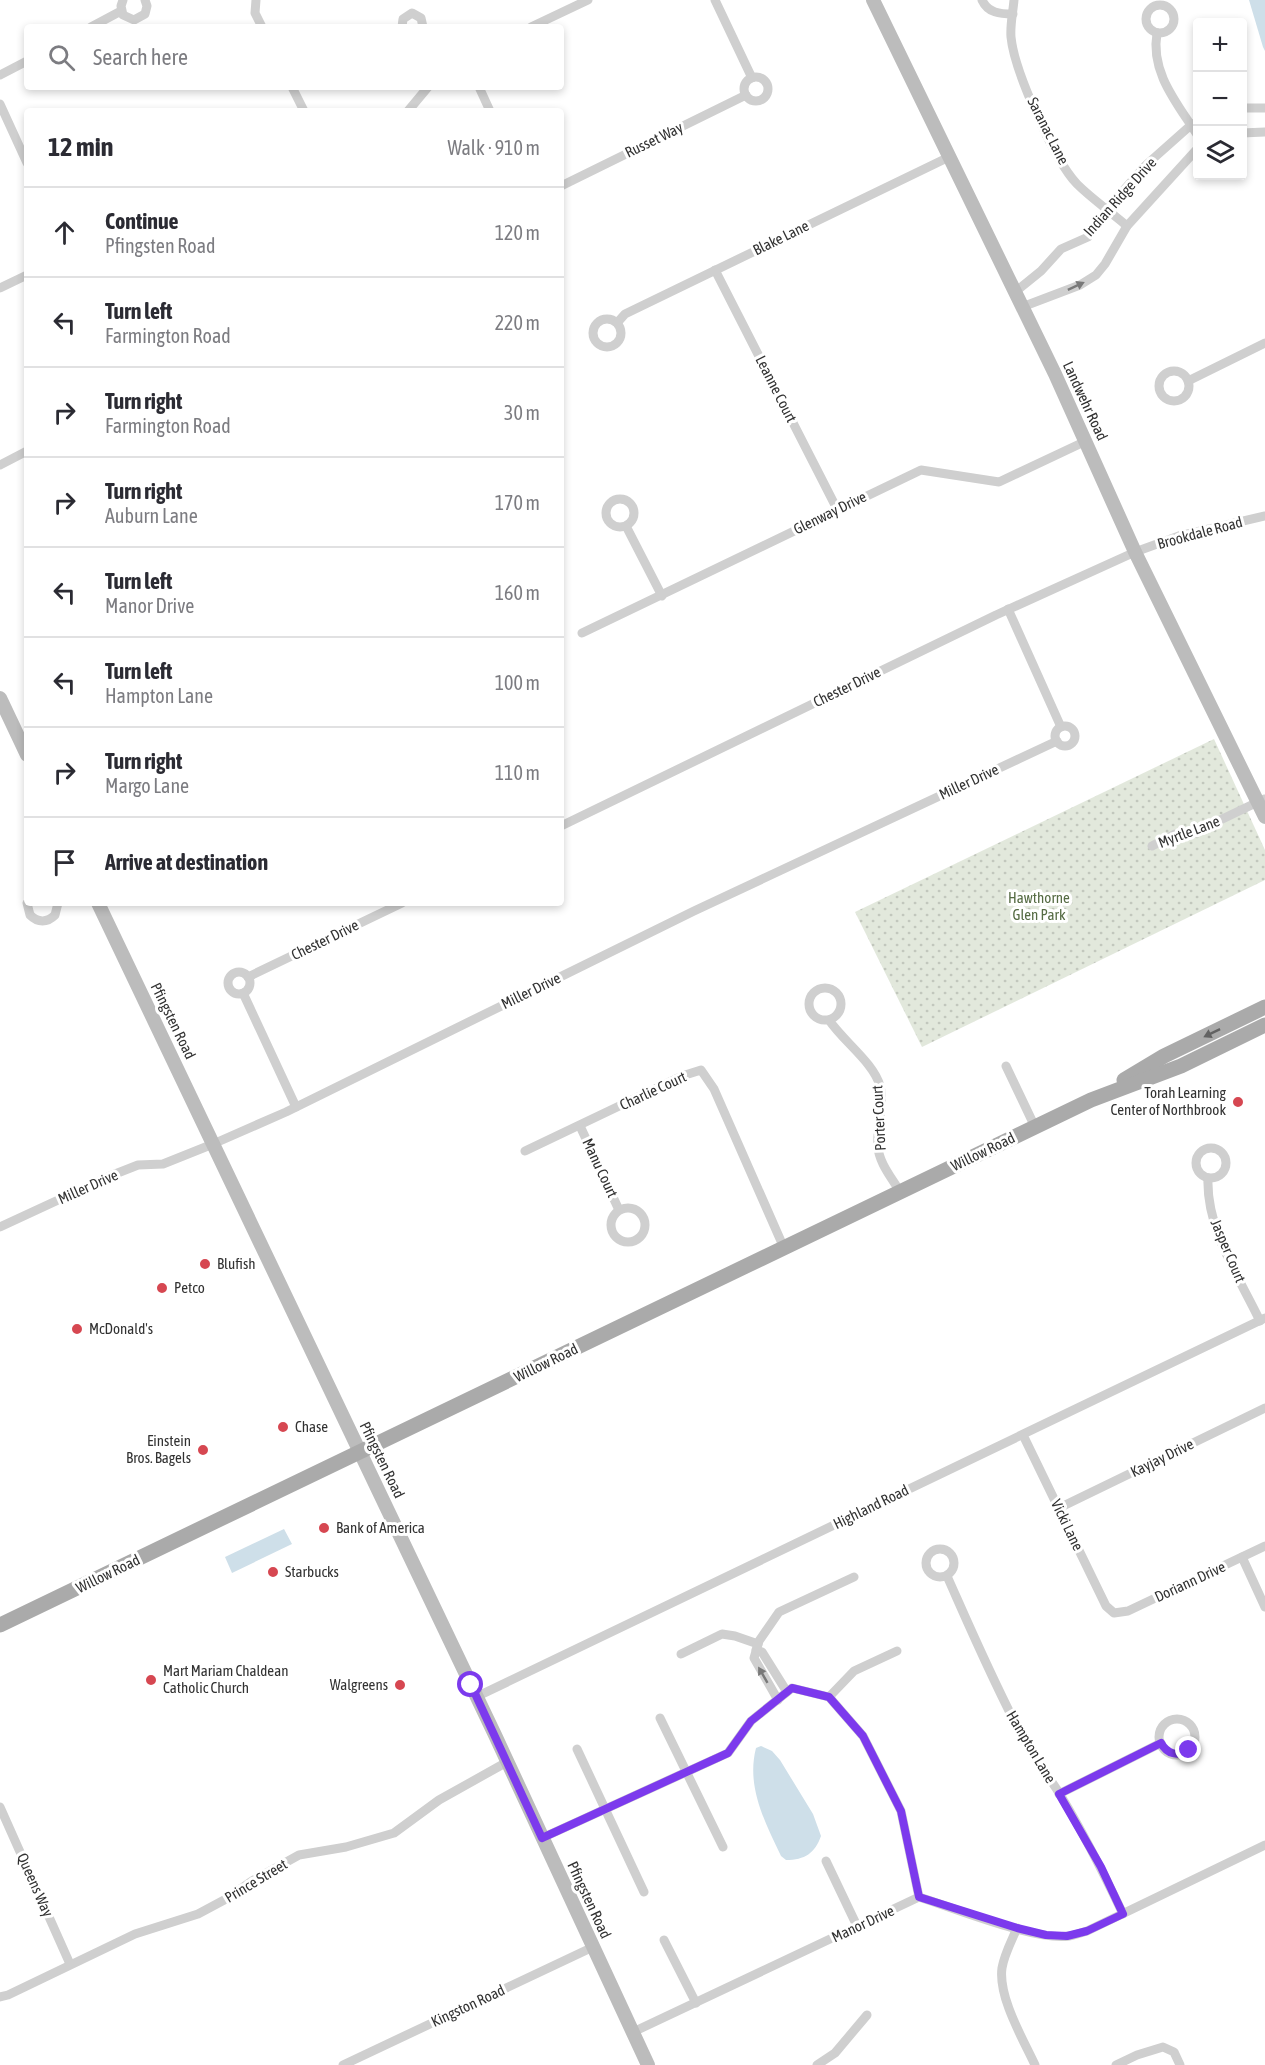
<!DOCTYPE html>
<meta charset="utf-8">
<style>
body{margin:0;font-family:"Asap Condensed",sans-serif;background:#f2f2f3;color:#2b2b33}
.controls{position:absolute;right:18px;top:18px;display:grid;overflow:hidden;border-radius:6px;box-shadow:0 3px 9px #0003}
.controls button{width:54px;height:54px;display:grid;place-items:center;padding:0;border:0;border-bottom:2px solid #e1e1e2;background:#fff;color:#2b2b33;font:30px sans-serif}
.stop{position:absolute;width:18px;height:18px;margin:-14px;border:4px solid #7c3aed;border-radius:50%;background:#fff}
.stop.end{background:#7c3aed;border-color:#fff;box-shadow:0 2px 6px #0008}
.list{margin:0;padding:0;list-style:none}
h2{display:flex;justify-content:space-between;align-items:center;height:78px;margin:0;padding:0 24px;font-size:26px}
h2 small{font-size:20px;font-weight:400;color:#7c7c81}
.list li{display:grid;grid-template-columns:39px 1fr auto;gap:18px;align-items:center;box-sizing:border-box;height:90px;padding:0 24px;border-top:2px solid #e1e1e2}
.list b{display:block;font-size:22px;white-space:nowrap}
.list p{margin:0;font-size:20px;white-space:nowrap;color:#7c7c81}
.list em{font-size:20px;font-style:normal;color:#7c7c81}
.icon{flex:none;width:33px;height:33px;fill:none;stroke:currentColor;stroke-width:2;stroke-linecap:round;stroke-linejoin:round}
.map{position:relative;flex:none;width:1265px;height:2065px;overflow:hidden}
.search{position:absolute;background:#fff;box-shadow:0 3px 9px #0003;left:24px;top:24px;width:540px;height:66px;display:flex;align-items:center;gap:15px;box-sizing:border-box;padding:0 21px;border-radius:6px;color:#7c7c81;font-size:22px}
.panel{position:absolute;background:#fff;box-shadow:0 3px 9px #0003;left:24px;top:108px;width:540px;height:798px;border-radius:6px}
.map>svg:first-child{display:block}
.park{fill:url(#park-dots)}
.water{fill:#cedfe9}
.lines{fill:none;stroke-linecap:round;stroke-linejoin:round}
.street{stroke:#cfcfcf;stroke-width:9}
.secondary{stroke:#bcbcbc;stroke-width:14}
.primary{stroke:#aaa;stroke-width:15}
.oneway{fill:#797979}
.oneway2{fill:#626262}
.route{stroke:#7c3aed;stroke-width:8}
.poi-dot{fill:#d64751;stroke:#fff;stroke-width:2}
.labels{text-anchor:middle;stroke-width:6;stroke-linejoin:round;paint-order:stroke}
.street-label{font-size:15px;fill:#323232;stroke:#fff}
.park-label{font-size:15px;fill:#556b43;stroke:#fff}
.poi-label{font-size:15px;fill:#323232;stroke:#fff;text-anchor:start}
</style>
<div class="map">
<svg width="1265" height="2065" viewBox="0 0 1265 2065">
<defs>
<pattern id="park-dots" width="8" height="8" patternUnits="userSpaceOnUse" patternTransform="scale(1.5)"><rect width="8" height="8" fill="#e2e8dc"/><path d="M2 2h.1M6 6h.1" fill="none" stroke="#c2c7bd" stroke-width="1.8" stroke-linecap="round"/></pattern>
</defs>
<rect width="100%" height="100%" fill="#fff"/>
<polygon class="park" points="1214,739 1265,850 1265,880 922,1047 855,912"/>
<g class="water">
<polygon points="1249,0 1265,0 1265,51 1263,47"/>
<polygon points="284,1529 292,1544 232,1573 225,1557"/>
<path d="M761 1746 772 1751 780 1760 813 1814 821 1836C815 1853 805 1860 786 1860L781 1856C765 1822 746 1787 756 1748Z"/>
</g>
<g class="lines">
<g class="street">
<polyline points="123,0 121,6 123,15 134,20 145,14 147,6 145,0"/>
<polyline points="256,0 255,13 262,27"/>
<polyline points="715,0 752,78"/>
<path d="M982 0C988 13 1000 14 1013 14"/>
<path d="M1014 0C1013 12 1010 25 1011 37 1014 70 1054 160 1077 184 1092 199 1111 212 1127 226"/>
<circle cx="1160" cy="19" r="14"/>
<polyline points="91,27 121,11"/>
<polyline points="402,27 403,19 412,13 421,18 423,27"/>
<polyline points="531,27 588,0"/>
<path d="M1157 33C1150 73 1178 104 1198 136"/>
<polyline points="0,75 27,61"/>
<circle cx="756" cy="89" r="12"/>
<polyline points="292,87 304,111"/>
<polyline points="479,87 490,111"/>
<polyline points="0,104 27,163"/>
<polyline points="1242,108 1265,108"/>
<polyline points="408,111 428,87"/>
<polyline points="1242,133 1265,132"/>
<polyline points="561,186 746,95"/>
<polyline points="715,270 837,509"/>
<polyline points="0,288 27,275"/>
<polyline points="1015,292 1041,271 1061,249 1088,237 1107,209 1146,165 1191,125 1198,122"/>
<polyline points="1022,307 1080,285 1096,275 1105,264 1127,226 1198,148"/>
<circle cx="607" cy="333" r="14"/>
<polyline points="617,323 625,314 949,157"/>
<circle cx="1174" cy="386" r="15"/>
<polyline points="1188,381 1265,343"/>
<polyline points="0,465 27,451"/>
<circle cx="620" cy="513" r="14"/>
<polyline points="626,526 662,596"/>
<polyline points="1008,609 1061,727"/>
<polyline points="582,633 921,470 999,482 1086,441"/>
<circle cx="1065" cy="736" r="10"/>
<polyline points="561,826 996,615 1135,552 1179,536 1265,516"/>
<polyline points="1152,846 1175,834 1191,834 1264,799"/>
<path d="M27 903 30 915C38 923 47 923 55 915L58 903"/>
<circle cx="239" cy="983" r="11"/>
<polyline points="248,977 402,903"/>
<circle cx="825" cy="1004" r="16"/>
<polyline points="243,993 296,1107"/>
<path d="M829 1020C843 1041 874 1063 880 1086 885 1105 876 1127 878 1147 879 1163 892 1178 900 1192"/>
<polyline points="1006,1066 1035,1127"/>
<polyline points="580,1126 619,1210"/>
<circle cx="1211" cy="1163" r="15"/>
<polyline points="525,1151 682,1076 701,1070 714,1089 784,1248"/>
<path d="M1208 1178C1206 1229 1239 1277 1260 1321"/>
<circle cx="628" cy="1225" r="17"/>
<polyline points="0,1227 110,1176 138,1165 163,1164 213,1144 286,1112 694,911 1057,741"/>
<polyline points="1023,1435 1106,1606 1114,1613 1128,1611 1265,1546"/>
<polyline points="1059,1508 1265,1408"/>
<circle cx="940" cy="1563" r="14"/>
<polyline points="1242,1557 1265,1607"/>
<path d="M947 1576C971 1630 995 1686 1023 1738 1034 1759 1049 1776 1061 1796 1084 1834 1104 1874 1123 1914"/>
<polyline points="756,1650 762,1652 787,1692"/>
<polyline points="681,1654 722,1634 735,1636 758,1644"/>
<polyline points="476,1697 1265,1318"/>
<polyline points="829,1697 863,1736 901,1811 919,1897"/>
<polyline points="829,1697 854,1671 897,1651"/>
<polyline points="778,1700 754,1658 759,1641 779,1612 854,1577"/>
<polyline points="660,1718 723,1847"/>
<circle cx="1177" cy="1737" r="18"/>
<polyline points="577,1749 644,1892"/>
<polyline points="1059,1794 1161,1743"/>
<polyline points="0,1807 70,1964"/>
<polyline points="542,1838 728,1753 751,1721 792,1688 829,1697"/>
<polyline points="826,1861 857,1926"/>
<path d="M1017 1928C1012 1940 1004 1955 1002 1968 998 1997 1023 2039 1035 2065"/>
<polyline points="664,1940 696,2003"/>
<polyline points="0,1997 8,1995 135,1934 198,1914 226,1899 252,1881 299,1855 346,1847 394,1833 439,1800 507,1762"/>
<path d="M633 2032 919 1897C954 1908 1035 1941 1069 1936 1075 1935 1081 1933 1087 1931L1265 1845"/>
<polyline points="343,2065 593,1947"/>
<polyline points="817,2065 835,2053 867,2015"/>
<polyline points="1116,2065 1137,2055 1163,2047 1174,2052 1180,2065"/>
</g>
<g class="secondary">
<polyline points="873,0 1055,374 1135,552 1265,817"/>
<polyline points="0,698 27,755"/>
<polyline points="98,903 495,1735 648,2065"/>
</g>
<g class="primary">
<polyline points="1124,1080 1164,1056 1265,1007"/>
<polyline points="0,1625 1091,1100 1181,1066 1265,1025"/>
</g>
</g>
<defs><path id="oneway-solid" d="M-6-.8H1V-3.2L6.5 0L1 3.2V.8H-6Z" transform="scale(1.5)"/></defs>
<g class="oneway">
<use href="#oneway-solid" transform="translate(1076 286) rotate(-25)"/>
<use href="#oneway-solid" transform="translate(763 1675) rotate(-120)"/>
</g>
<use class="oneway2" href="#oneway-solid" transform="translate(1212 1033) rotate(154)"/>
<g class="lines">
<path class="route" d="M471 1685 542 1838 728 1753 751 1721 792 1688 829 1697 863 1736 901 1811 919 1897 1017 1928 1046 1935 1067 1936 1087 1931 1123 1914 1101 1867 1059 1794 1161 1743C1167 1754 1178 1757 1189 1750"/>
</g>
<g class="poi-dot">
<circle cx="1238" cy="1102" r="6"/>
<circle cx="205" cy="1264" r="6"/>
<circle cx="162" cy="1288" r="6"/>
<circle cx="77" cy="1329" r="6"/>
<circle cx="283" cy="1427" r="6"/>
<circle cx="203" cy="1450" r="6"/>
<circle cx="324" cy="1528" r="6"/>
<circle cx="273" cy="1572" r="6"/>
<circle cx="151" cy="1680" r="6"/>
<circle cx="400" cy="1685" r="6"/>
</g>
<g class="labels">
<g class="street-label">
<text transform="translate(1048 131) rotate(63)" y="5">Saranac Lane</text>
<text transform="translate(654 140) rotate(-26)" y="5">Russet Way</text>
<text transform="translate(1120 197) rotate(-48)" y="5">Indian Ridge Drive</text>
<text transform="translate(781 238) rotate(-26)" y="5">Blake Lane</text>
<text transform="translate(776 389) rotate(63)" y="5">Leanne Court</text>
<text transform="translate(1085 401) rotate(65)" y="5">Landwehr Road</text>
<text transform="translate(830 513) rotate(-26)" y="5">Glenway Drive</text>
<text transform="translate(1200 533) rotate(-15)" y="5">Brookdale Road</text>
<text transform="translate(847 687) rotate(-26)" y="5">Chester Drive</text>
<text transform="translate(969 782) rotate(-25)" y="5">Miller Drive</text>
<text transform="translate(1189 832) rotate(-21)" y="5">Myrtle Lane</text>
<text transform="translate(325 940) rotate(-26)" y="5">Chester Drive</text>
<text transform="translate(531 991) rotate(-26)" y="5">Miller Drive</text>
<text transform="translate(173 1021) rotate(64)" y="5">Pfingsten Road</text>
<text transform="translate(653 1091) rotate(-25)" y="5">Charlie Court</text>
<text transform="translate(879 1118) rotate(-93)" y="5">Porter Court</text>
<text transform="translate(983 1152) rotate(-26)" y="5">Willow Road</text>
<text transform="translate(600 1168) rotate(65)" y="5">Manu Court</text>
<text transform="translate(88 1187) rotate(-24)" y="5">Miller Drive</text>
<text transform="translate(1228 1251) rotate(67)" y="5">Jasper Court</text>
<text transform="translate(546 1363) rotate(-26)" y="5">Willow Road</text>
<text transform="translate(1162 1458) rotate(-26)" y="5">Kayjay Drive</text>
<text transform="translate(382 1460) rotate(64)" y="5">Pfingsten Road</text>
<text transform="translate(871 1507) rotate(-26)" y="5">Highland Road</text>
<text transform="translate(1067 1525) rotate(64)" y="5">Vicki Lane</text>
<text transform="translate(108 1574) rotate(-26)" y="5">Willow Road</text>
<text transform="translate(1190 1582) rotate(-25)" y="5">Doriann Drive</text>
<text transform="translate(1031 1747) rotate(59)" y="5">Hampton Lane</text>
<text transform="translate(256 1881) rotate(-31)" y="5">Prince Street</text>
<text transform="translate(35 1885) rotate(66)" y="5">Queens Way</text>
<text transform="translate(589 1900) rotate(65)" y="5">Pfingsten Road</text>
<text transform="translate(863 1924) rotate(-25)" y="5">Manor Drive</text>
<text transform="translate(468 2006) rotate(-25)" y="5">Kingston Road</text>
</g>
<g class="park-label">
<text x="1039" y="903">Hawthorne<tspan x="1039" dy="17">Glen Park</tspan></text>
</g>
<g class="poi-label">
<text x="1226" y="1098" text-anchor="end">Torah Learning<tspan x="1226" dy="17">Center of Northbrook</tspan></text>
<text x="217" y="1269">Blufish</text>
<text x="174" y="1293">Petco</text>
<text x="89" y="1334">McDonald's</text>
<text x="295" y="1432">Chase</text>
<text x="191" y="1446" text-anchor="end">Einstein<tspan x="191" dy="17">Bros. Bagels</tspan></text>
<text x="336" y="1533">Bank of America</text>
<text x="285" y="1577">Starbucks</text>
<text x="163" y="1676">Mart Mariam Chaldean<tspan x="163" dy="17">Catholic Church</tspan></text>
<text x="388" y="1690" text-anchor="end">Walgreens</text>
</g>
</g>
</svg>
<div class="controls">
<button>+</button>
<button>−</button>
<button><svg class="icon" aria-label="layers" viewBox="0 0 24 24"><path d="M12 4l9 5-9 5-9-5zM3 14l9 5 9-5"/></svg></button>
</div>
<div class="stop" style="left:471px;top:1685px"></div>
<div class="stop end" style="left:1189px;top:1750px"></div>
<div class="search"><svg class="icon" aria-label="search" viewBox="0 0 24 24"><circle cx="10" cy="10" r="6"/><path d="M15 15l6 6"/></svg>Search here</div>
<section class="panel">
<h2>12 min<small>Walk · 910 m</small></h2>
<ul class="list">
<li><svg class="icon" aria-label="ahead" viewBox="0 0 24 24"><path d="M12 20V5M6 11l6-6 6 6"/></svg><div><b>Continue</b><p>Pfingsten Road</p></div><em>120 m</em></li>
<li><svg class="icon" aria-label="left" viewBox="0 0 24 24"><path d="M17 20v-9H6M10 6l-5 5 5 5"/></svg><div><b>Turn left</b><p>Farmington Road</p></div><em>220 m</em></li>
<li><svg class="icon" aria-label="right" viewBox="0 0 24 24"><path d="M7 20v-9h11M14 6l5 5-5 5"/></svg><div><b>Turn right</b><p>Farmington Road</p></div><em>30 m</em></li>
<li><svg class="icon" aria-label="right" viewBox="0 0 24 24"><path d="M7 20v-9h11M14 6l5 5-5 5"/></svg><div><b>Turn right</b><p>Auburn Lane</p></div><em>170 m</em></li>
<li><svg class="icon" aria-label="left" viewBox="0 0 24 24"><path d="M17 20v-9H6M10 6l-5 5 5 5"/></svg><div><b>Turn left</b><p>Manor Drive</p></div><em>160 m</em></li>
<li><svg class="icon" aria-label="left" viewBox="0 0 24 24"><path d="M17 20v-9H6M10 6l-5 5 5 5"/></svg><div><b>Turn left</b><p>Hampton Lane</p></div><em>100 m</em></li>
<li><svg class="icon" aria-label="right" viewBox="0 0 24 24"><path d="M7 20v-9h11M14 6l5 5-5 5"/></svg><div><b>Turn right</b><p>Margo Lane</p></div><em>110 m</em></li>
<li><svg class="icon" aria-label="arrive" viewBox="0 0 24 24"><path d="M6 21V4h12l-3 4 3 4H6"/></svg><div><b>Arrive at destination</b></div></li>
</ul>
</section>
</div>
